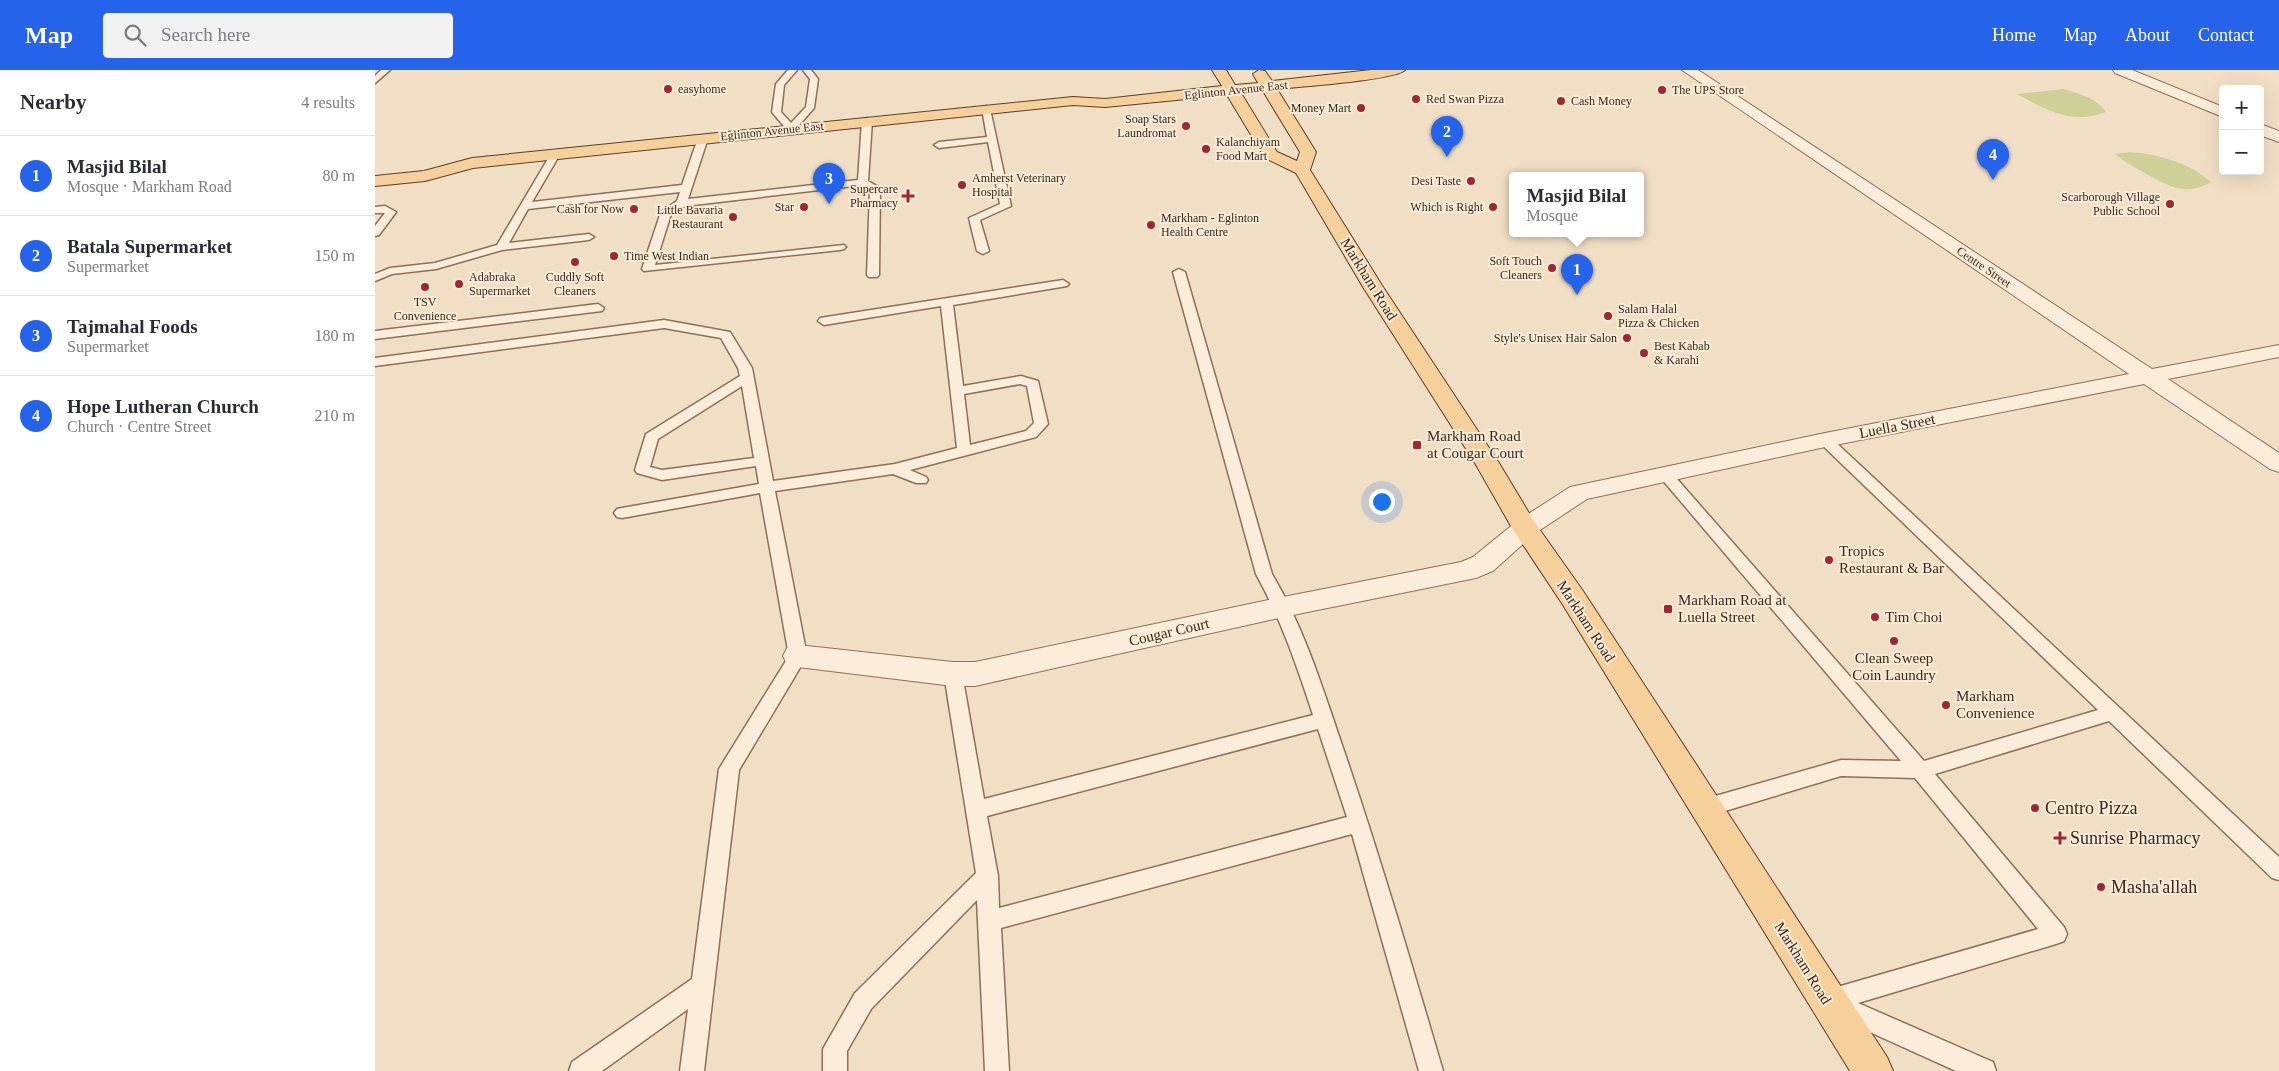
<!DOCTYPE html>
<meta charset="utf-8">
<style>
body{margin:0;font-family:"Times New Roman",serif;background:#f2f2f3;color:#2b2b33}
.controls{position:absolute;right:15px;top:15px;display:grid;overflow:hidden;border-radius:5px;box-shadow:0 5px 20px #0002}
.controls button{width:45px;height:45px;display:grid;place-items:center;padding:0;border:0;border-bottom:1px solid #e1e1e2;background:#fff;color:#2b2b33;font:25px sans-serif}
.you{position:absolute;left:1006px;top:431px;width:18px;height:18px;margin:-12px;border:4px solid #fff;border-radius:50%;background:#1a73e8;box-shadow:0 0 0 8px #1a73e833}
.badge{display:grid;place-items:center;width:32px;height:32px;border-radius:50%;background:#2563eb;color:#fff;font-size:16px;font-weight:700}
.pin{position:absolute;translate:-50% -41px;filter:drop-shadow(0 1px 2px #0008)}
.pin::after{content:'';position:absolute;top:26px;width:18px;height:15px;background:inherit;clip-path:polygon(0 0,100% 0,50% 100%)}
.popup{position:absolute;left:1134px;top:102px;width:135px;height:65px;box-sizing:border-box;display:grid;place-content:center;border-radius:5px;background:#fff;filter:drop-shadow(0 1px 4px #0005);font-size:16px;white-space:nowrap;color:#7c7c81}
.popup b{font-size:19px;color:#2b2b33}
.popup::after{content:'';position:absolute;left:50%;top:100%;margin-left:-10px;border:10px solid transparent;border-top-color:#fff}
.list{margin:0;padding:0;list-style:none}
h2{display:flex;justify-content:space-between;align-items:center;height:65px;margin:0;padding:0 20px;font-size:21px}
h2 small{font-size:16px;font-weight:400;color:#7c7c81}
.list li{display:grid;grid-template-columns:32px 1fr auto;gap:15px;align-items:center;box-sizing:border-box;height:80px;padding:0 20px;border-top:1px solid #e1e1e2}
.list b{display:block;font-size:19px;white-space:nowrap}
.list p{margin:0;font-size:16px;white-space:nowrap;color:#7c7c81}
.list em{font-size:16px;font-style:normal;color:#7c7c81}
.icon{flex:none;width:28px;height:28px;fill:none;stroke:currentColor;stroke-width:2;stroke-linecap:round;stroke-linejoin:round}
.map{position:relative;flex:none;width:1904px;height:1001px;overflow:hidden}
header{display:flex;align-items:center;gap:30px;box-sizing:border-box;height:70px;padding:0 25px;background:#2563eb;color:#fff}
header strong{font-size:24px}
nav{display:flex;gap:28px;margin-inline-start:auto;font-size:18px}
.search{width:350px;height:45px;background:#f2f2f3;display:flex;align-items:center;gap:12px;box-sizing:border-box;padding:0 18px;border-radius:5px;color:#7c7c81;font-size:19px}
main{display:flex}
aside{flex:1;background:#fff}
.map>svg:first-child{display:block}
.green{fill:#cfd098}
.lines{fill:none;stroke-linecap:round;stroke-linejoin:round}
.service-casing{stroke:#8d7059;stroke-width:3}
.minor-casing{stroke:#8d7059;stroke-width:2}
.primary-casing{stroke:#5b3e2e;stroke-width:2}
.service{fill:#fbedd9;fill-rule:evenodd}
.minor{fill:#fbedd9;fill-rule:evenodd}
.primary{fill:#f5d09b;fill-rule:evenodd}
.poi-dot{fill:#a02633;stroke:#f8ead5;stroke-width:2}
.labels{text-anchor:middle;stroke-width:4;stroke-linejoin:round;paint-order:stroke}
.far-poi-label{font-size:12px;fill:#3c2a1e;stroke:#f8ead5;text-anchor:start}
.far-street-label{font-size:12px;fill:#3c2a1e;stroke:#f8ead5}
.street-label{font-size:15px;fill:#3c2a1e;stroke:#f8ead5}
.poi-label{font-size:15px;fill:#3c2a1e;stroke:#f8ead5;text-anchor:start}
.near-poi-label{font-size:18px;fill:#3c2a1e;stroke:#f8ead5;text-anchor:start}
</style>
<header>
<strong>Map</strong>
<div class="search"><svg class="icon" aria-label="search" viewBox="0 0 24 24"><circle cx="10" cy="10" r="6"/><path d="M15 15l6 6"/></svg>Search here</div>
<nav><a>Home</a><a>Map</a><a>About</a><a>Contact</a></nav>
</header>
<main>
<aside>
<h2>Nearby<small>4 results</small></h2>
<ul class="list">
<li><span class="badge">1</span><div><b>Masjid Bilal</b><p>Mosque · Markham Road</p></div><em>80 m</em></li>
<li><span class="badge">2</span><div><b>Batala Supermarket</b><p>Supermarket</p></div><em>150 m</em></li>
<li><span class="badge">3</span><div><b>Tajmahal Foods</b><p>Supermarket</p></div><em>180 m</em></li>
<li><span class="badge">4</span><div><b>Hope Lutheran Church</b><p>Church · Centre Street</p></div><em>210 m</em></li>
</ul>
</aside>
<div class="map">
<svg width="1904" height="1001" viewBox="0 0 1904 1001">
<rect width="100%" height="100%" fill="#f1dfc5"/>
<g class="green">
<path d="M1689 19C1704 24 1722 28 1731 42 1697 55 1671 40 1642 24Z"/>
<path d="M1755 82C1783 84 1815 93 1836 112 1827 118 1814 121 1802 118 1789 115 1750 93 1740 84Z"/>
</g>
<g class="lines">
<g class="service-casing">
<g id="service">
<polygon points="6,0 15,0 0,13 0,6"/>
<polygon points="413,0 422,0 409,15 406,42 416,53 431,37 435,9 428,0 436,0 443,9 439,38 419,61 413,61 397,42 401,14"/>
<polygon points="611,36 615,39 636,136 605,150 614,181 608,184 602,181 594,148 625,134 613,72 564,78 559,75 564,72 612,67 607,39"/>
<polygon points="492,48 497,51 493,111 505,118 504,205 502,207 494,207 492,205 495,119 487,115 310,136 296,144 280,195 469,175 471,177 469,179 465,180 269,201 267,199 286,142 302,131 305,122 153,139 134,173 214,164 219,167 214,170 127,180 61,199 17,204 0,211 0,204 15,198 60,193 122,175 177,82 180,81 185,84 157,132 307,115 323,68 325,66 331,66 333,68 313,129 483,110 487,51"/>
<polygon points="10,136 21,142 4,165 0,166 0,156 10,143 0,143 0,137"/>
<path d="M804 199 810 202 897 504C929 558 947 616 967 675 1004 783 1036 892 1068 1001H1044L977 764 626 858 634 1001H610L602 830 496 939 472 981V1001H448V979L480 923 601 803 569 604 572 599 578 597 584 599 587 604 609 729 938 645C922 596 906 549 881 504L798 202ZM943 659 972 747 624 838 623 806 612 746Z"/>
<path d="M688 210 694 214 692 216 578 235 588 316 646 306 663 311 673 354 661 367 535 400 551 407 553 410 551 413H541L518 404 400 421 432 586 364 700 329 1001H305L313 939 227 1001H194L197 992 317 909 344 699 414 586 385 423 247 448 242 447 239 443 242 439 247 438 384 414 381 396 287 410 262 403 260 400 271 364 365 306 363 298 346 268 289 258 0 296V288L289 250 355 262 377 298 398 411 520 394 582 378 566 236 449 255 443 251 445 248ZM645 314 652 316 659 353 651 361 595 375 589 324ZM367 316 379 388 287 400 275 397 283 369Z"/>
<polygon points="223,234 229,238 227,241 0,269 0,261"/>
<polygon points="1450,366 1455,367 1904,787 1904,810 1897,808 1734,651 1560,704 1689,857 1692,864 1689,871 1681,874 1483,933 1618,992 1621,1001 1581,1001 1457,945 1455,941 1452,942 1444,939 1440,931 1444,923 1452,920 1663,859 1540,708 1466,706 1330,747 1323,744 1320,738 1323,732 1330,729 1466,690 1526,691 1285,407 1283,404 1285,401 1295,401 1549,691 1723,640 1445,373 1443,370 1445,367"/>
</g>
</g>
<g class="minor-casing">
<g id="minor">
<polygon points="1307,0 1323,0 1777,299 1904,275 1904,287 1793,309 1904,383 1904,402 1895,399 1769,314 1450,377 1212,429 1159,464 1118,501 1101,508 908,547 600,616 578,616 423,597 412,594 408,586 412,578 423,575 578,592 600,592 908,527 1086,492 1098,487 1141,452 1195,417 1450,363 1754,304"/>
<polygon points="1738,0 1757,0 1848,37 1848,47 1740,3"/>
<polygon points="1885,54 1904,61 1904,72 1885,65"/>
</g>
</g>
<g class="primary-casing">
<path id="primary" d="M837 0H851L860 15 883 13 878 4 884 0 890 1 897 11 996 0H1030C1022 10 920 17 902 19L941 82 935 100 1008 217 1124 393 1160 453 1208 521 1512 987 1518 1001H1475L1188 535 1137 458 1100 393 988 217 921 103 890 88 852 25 730 37 698 35 98 98 50 111 0 116V106L49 101 97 88 698 27 730 29 847 16ZM888 21 925 82 922 91 902 82 866 23Z"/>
</g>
<use href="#service" class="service"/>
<use href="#minor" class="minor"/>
<use href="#primary" class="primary"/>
</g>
<g class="poi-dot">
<circle cx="293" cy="19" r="5"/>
<circle cx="1287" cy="20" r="5"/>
<circle cx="1041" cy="29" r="5"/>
<circle cx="1186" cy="31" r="5"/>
<circle cx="986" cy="38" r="5"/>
<circle cx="811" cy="56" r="5"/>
<circle cx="831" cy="79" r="5"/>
<circle cx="1096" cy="111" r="5"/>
<circle cx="587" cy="115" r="5"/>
<path d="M530.5 118.5h5v5h5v5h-5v5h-5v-5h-5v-5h5z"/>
<circle cx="1795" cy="134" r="5"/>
<circle cx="429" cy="137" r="5"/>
<circle cx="1118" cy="137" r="5"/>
<circle cx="259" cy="139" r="5"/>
<circle cx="358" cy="147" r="5"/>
<circle cx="776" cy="155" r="5"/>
<circle cx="239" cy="186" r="5"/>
<circle cx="200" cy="192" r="5"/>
<circle cx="1177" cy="198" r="5"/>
<circle cx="84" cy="214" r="5"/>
<circle cx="50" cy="217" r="5"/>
<circle cx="1233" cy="246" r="5"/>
<circle cx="1252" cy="268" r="5"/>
<circle cx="1269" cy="283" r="5"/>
<rect x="1037" y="370" width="10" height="10" rx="2.5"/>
<circle cx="1454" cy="490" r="5"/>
<rect x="1288" y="534" width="10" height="10" rx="2.5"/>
<circle cx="1500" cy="547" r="5"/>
<circle cx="1519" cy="571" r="5"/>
<circle cx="1571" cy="635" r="5"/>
<circle cx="1660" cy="738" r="5"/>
<path d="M1682.5 760.5h5v5h5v5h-5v5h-5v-5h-5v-5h5z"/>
<circle cx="1726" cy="817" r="5"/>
</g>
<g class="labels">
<g class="far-poi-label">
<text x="303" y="23">easyhome</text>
<text x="1297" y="24">The UPS Store</text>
<text x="1051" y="33">Red Swan Pizza</text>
<text x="1196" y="35">Cash Money</text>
<text x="976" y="42" text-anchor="end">Money Mart</text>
<text x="801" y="53" text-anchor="end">Soap Stars<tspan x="801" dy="14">Laundromat</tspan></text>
<text x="841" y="76">Kalanchiyam<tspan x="841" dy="14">Food Mart</tspan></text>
<text x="597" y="112">Amherst Veterinary<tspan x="597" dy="14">Hospital</tspan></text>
<text x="1086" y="115" text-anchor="end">Desi Taste</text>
<text x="523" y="123" text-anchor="end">Supercare<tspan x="523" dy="14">Pharmacy</tspan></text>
<text x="1785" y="131" text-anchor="end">Scarborough Village<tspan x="1785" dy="14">Public School</tspan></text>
<text x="419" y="141" text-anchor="end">Star</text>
<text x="1108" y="141" text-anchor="end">Which is Right</text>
<text x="249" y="143" text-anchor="end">Cash for Now</text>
<text x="348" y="144" text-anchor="end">Little Bavaria<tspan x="348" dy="14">Restaurant</tspan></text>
<text x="786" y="152">Markham - Eglinton<tspan x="786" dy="14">Health Centre</tspan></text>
<text x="249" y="190">Time West Indian</text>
<text x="1167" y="195" text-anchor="end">Soft Touch<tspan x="1167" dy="14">Cleaners</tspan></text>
<text x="94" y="211">Adabraka<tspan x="94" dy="14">Supermarket</tspan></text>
<text x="200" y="211" text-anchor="middle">Cuddly Soft<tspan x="200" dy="14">Cleaners</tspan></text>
<text x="50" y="236" text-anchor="middle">TSV<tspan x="50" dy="14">Convenience</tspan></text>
<text x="1243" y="243">Salam Halal<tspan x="1243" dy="14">Pizza &amp; Chicken</tspan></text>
<text x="1242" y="272" text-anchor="end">Style's Unisex Hair Salon</text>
<text x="1279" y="280">Best Kabab<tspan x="1279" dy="14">&amp; Karahi</tspan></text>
</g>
<g class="far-street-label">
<text transform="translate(861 20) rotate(-6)" y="4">Eglinton Avenue East</text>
<text transform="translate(397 61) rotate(-6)" y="4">Eglinton Avenue East</text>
<text transform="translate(1609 197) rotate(34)" y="4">Centre Street</text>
</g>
<g class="street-label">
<text transform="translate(994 209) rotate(58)" y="5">Markham Road</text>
<text transform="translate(1522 356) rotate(-11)" y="5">Luella Street</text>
<text transform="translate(1211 551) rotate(57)" y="5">Markham Road</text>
<text transform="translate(794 562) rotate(-13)" y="5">Cougar Court</text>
<text transform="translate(1428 893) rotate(58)" y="5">Markham Road</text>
</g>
<g class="poi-label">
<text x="1052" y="371">Markham Road<tspan x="1052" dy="17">at Cougar Court</tspan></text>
<text x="1464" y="486">Tropics<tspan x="1464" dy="17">Restaurant &amp; Bar</tspan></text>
<text x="1303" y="535">Markham Road at<tspan x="1303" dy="17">Luella Street</tspan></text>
<text x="1510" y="552">Tim Choi</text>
<text x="1519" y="593" text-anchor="middle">Clean Sweep<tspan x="1519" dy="17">Coin Laundry</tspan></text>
<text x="1581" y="631">Markham<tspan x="1581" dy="17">Convenience</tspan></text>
</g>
<g class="near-poi-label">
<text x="1670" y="744">Centro Pizza</text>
<text x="1695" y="774">Sunrise Pharmacy</text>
<text x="1736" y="823">Masha'allah</text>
</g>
</g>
</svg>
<div class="controls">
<button>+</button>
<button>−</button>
</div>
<div class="you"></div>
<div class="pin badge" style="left:1202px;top:225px">1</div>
<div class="popup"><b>Masjid Bilal</b>Mosque</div>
<div class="pin badge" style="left:1072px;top:87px">2</div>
<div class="pin badge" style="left:454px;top:134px">3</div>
<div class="pin badge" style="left:1618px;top:110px">4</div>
</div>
</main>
